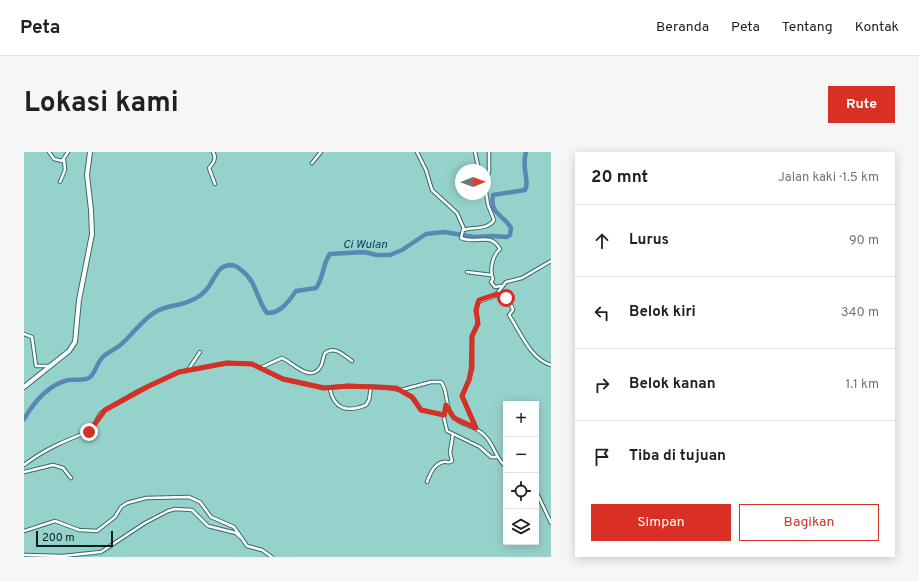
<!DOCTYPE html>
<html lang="id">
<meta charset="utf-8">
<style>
body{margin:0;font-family:Overpass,sans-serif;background:#f6f6f6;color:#202124}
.controls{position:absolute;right:12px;bottom:12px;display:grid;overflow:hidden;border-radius:0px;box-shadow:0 2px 10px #0003}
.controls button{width:36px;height:36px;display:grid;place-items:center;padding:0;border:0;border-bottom:1px solid #e0e0e0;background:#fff;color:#202124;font:20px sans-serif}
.compass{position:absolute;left:431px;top:12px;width:36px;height:36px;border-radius:50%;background:#fff;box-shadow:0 2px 10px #0003;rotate:89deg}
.scale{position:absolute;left:12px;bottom:10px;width:77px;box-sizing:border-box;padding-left:4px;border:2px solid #041d1b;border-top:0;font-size:11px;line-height:14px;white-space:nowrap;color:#041d1b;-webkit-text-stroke:3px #96d2cc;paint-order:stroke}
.stop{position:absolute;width:12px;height:12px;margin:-9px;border:3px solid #d93025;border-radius:50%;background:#fff}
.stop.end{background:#d93025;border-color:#fff;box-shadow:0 1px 4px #0008}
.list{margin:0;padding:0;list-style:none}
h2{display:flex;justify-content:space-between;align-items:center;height:52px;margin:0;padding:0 16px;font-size:17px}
h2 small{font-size:13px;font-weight:400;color:#757577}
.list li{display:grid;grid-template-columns:26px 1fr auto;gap:12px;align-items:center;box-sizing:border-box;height:72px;padding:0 16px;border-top:1px solid #e0e0e0}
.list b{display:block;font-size:15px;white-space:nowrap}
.list em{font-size:13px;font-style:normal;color:#757577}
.actions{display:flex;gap:8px;padding:12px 16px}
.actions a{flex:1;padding:9px 0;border:1px solid #d93025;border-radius:0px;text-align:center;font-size:14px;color:#d93025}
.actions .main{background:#d93025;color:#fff}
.icon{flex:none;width:22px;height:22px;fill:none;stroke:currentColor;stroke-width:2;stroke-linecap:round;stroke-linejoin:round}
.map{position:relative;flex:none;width:527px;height:405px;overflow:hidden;border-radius:0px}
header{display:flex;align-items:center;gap:24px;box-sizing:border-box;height:56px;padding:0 20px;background:#fff;border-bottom:1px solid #e0e0e0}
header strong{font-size:19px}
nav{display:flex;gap:22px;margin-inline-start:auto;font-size:14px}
.intro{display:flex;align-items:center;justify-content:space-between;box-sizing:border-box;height:96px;padding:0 24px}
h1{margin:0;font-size:28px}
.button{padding:10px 18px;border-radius:0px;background:#d93025;color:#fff;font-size:14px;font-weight:700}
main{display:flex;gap:24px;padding:0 24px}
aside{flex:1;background:#fff;border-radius:0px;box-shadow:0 2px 10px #0003}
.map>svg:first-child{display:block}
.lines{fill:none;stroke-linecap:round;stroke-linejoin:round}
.river{stroke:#5b88b3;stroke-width:4.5}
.street-casing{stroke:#316c67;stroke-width:4.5}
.primary-casing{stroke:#316c67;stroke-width:6}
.street{stroke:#fff;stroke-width:2.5}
.primary{stroke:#fff;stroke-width:4}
.route{stroke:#d93025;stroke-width:5}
.labels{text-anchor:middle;stroke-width:4;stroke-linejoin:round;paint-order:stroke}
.water-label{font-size:12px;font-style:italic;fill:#083f68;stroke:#96d2cc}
</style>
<header>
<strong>Peta</strong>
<nav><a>Beranda</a><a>Peta</a><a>Tentang</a><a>Kontak</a></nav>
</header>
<div class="intro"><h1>Lokasi kami</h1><a class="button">Rute</a></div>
<main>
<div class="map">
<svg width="527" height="405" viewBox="0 0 527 405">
<rect width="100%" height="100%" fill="#96d2cc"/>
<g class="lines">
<path class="river" d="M0 267C10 250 24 233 44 228 50 227 59 229 65 226 72 221 72 212 78 206 82 201 90 198 95 194 109 183 118 167 133 159 144 153 157 154 168 148 172 146 177 144 180 140 190 132 191 114 206 113 211 113 214 115 217 118 233 129 232 147 243 161 256 162 265 149 272 139L292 136C300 126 298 112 306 102L340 100 353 103H366L378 98 402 82 420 80 450 85 468 84 483 85 486 83 487 76C480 63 465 62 469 43L501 38C506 30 497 15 502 0"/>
<g class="street-casing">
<g id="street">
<polyline points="25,0 30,7 38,9 44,0"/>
<path d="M189 0C193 6 189 12 185 16L191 32"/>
<polyline points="393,0 402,18 408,38 433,61 440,77"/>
<polyline points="451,0 455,18"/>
<polyline points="288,11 297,0"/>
<polyline points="36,30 41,18 40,8"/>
<path d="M461 34 464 53 470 68C464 78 450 75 439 78L437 86C452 93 466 79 476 97 469 103 465 117 469 127L467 130 471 135 477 134"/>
<polyline points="461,34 465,19 465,0"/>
<polyline points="443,120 467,123"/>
<path d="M473 142C481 145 487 150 489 158L485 163C496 179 506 207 527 213"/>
<polyline points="0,182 8,185 12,214 27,214"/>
<path d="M236 216 258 206C268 210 287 232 297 214 299 210 299 205 301 201 311 193 320 204 328 209"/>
<polyline points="164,218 176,200"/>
<path d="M306 237C310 257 323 261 342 253L345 248 347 235"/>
<polyline points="377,238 390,247 397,258 420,263"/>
<polyline points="422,254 420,266 423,279 456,295 467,305 473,305"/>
<polyline points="452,276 438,244 445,228 447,217 448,184 454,171 452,158 454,150 471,144 482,130 498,126 527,109"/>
<path d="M0 313C21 297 42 288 67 279L76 262 81 258 116 238 155 220 203 211 228 212 259 227 300 236 324 234 359 235 377 238 407 230H417C424 237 421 253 427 262 434 273 450 273 459 282 470 291 471 306 482 315"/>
<polyline points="0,320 29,313 39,316 47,326"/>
<path d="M403 330C406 322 410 312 419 310 423 309 425 312 428 309L426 301 429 282"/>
<polyline points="512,339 527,371"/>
<polyline points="0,379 31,369 55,378 73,379 91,365 97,355 103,351 122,346 165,345 176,350 187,365 210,375 223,394 238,398 248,405"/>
<polyline points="0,403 39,404 77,400 121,371 144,359 151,357 168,358 184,374 212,381 216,385"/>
</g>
</g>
<g class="primary-casing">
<polyline id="primary" points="0,235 45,199 51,190 55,148 68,82 67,58 63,23 66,0"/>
</g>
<use href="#street" class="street"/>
<use href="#primary" class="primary"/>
</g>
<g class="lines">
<polyline class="route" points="65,280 81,258 125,234 155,220 203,211 228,212 259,227 300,236 324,234 372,236 388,245 397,258 420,263 422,253 430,266 452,276 438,244 445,228 448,216 448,184 454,172 452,158 455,148 473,142 482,146"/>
</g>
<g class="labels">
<g class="water-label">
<text x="341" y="96">Ci Wulan</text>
</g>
</g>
</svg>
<div class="controls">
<button>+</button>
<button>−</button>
<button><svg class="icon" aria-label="locate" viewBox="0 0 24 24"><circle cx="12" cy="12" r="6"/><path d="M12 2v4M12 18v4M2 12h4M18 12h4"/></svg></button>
<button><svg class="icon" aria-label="layers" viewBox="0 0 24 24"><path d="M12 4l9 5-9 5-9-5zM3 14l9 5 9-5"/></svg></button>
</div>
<svg class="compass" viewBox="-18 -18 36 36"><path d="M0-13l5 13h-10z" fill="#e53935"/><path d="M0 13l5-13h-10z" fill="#757577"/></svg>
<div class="scale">200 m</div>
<div class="stop" style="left:482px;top:146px"></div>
<div class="stop end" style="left:65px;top:280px"></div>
</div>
<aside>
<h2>20 mnt<small>Jalan kaki · 1.5 km</small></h2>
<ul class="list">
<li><svg class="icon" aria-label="ahead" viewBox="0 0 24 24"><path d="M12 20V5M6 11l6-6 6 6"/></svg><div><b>Lurus</b></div><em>90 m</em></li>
<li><svg class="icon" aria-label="left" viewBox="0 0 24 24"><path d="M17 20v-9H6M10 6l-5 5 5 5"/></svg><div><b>Belok kiri</b></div><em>340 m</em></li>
<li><svg class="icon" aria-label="right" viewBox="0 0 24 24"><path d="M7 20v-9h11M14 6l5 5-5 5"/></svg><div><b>Belok kanan</b></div><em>1.1 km</em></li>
<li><svg class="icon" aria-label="arrive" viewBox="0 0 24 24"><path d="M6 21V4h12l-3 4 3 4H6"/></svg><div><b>Tiba di tujuan</b></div></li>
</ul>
<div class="actions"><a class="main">Simpan</a><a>Bagikan</a></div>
</aside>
</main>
